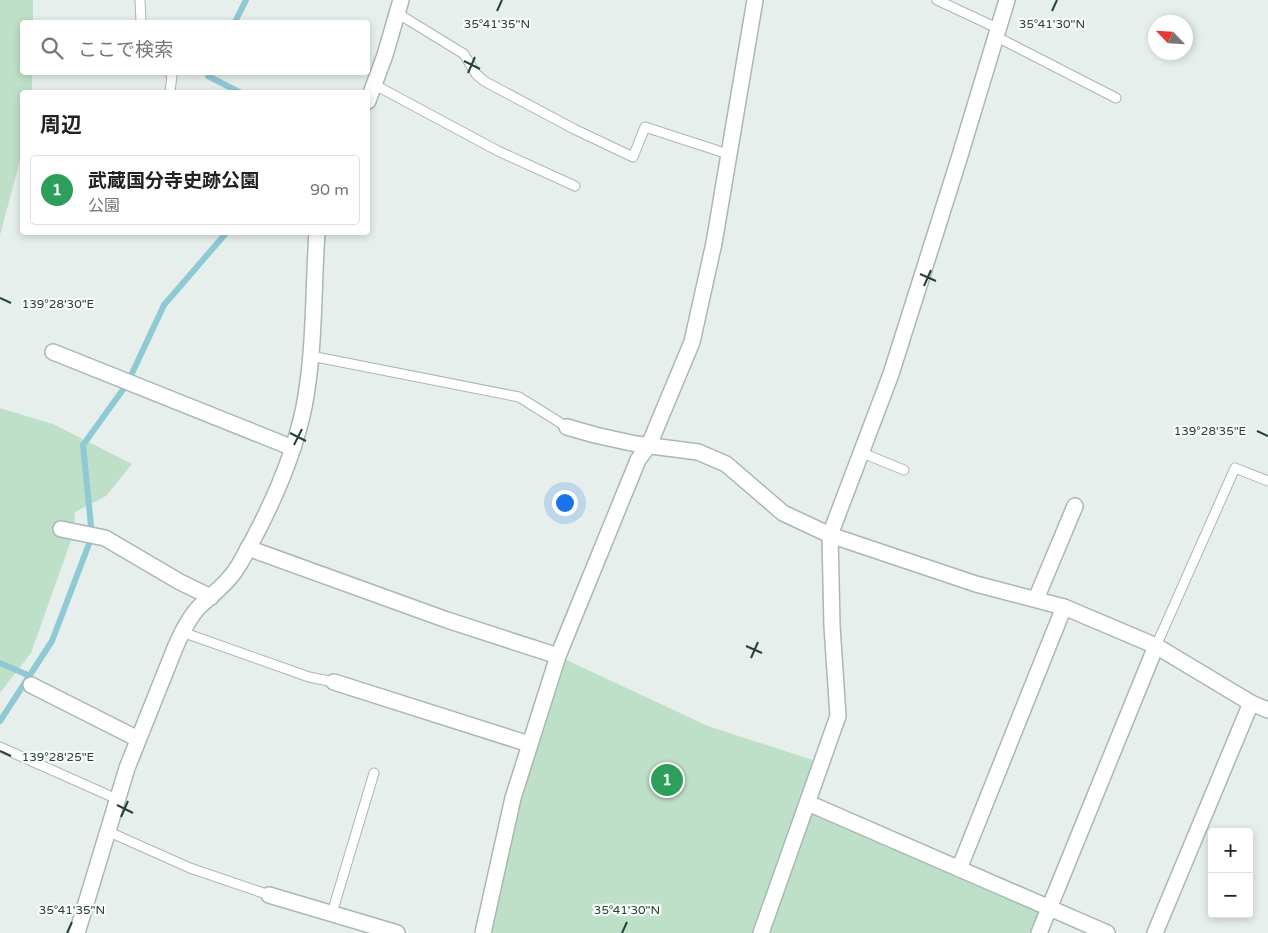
<!DOCTYPE html>
<html lang="ja">
<meta charset="utf-8">
<style>
body{margin:0;font-family:"Varela Round","Noto Sans JP",sans-serif;background:#f2f2f2;color:#222}
.controls{position:absolute;right:15px;bottom:15px;display:grid;overflow:hidden;border-radius:5px;box-shadow:0 2px 8px #0003}
.controls button{width:45px;height:45px;display:grid;place-items:center;padding:0;border:0;border-bottom:1px solid #e0e0e0;background:#fff;color:#222;font:25px sans-serif}
.compass{position:absolute;left:1148px;top:15px;width:45px;height:45px;border-radius:50%;background:#fff;box-shadow:0 2px 8px #0003;rotate:295deg}
.you{position:absolute;left:564px;top:502px;width:18px;height:18px;margin:-12px;border:4px solid #fff;border-radius:50%;background:#1a73e8;box-shadow:0 0 0 8px #1a73e833}
.badge{display:grid;place-items:center;width:32px;height:32px;border-radius:50%;background:#0f766e;color:#fff;font-size:16px;font-weight:700}
.pin{position:absolute;translate:-50% -50%;border:2px solid #fff;box-shadow:0 1px 5px #0006}
.list{margin:0;padding:0;list-style:none}
h2{display:flex;justify-content:space-between;align-items:center;height:65px;margin:0;padding:0 20px;font-size:21px}
h2 small{font-size:16px;font-weight:400;color:#767676}
.list li{display:grid;grid-template-columns:32px 1fr auto;gap:15px;align-items:center;box-sizing:border-box;height:70px;margin:0 10px 10px;padding:0 10px;border:1px solid #e0e0e0;border-radius:5px}
.list b{display:block;font-size:19px;white-space:nowrap}
.list p{margin:0;font-size:16px;white-space:nowrap;color:#767676}
.list em{font-size:16px;font-style:normal;color:#767676}
.icon{flex:none;width:28px;height:28px;fill:none;stroke:currentColor;stroke-width:2;stroke-linecap:round;stroke-linejoin:round}
.map{position:relative;flex:none;width:1268px;height:933px;overflow:hidden}
.search{position:absolute;background:#fff;box-shadow:0 2px 8px #0003;left:20px;top:20px;width:350px;height:55px;display:flex;align-items:center;gap:12px;box-sizing:border-box;padding:0 18px;border-radius:5px;color:#767676;font-size:19px}
.panel{position:absolute;background:#fff;box-shadow:0 2px 8px #0003;left:20px;top:90px;width:350px;height:145px;border-radius:5px}
.map>svg:first-child{display:block}
.green{fill:#bfe0c8}
.lines{fill:none;stroke-linecap:round;stroke-linejoin:round}
.stream{stroke:#8ec9d4;stroke-width:6}
.service-casing{stroke:#a8b8b2;stroke-width:11}
.minor-casing{stroke:#a8b8b2;stroke-width:18}
.service{stroke:#fff;stroke-width:9}
.minor{stroke:#fff;stroke-width:15}
.ticks{fill:none;stroke:#24423a;stroke-width:2}
.ticks-label{font-size:12px;text-anchor:middle;fill:#24423a;stroke:#f7fbf9;stroke-width:4.5;stroke-linejoin:round;paint-order:stroke}
</style>
<div class="map">
<svg width="1268" height="933" viewBox="0 0 1268 933">
<rect width="100%" height="100%" fill="#e6efeb"/>
<g class="green">
<polygon points="0,0 33,0 33,22 22,22 22,72 32,73 32,92 22,92 22,153 0,235"/>
<polygon points="0,408 53,424 132,464 106,496 75,512 74,532 31,653 0,693"/>
<polygon points="558,656 708,726 822,763 808,803 1050,908 1039,933 483,933"/>
</g>
<g class="lines">
<g class="stream">
<polyline points="235,22 246,0"/>
<polyline points="209,72 208,76 239,92"/>
<polyline points="0,663 30,676"/>
<polyline points="0,721 52,641 92,536 83,445 127,384 164,305 227,232"/>
</g>
<g class="service-casing">
<g id="service">
<polyline points="140,0 141,22"/>
<polyline points="937,0 999,29"/>
<polyline points="397,13 464,54 476,74 484,81 574,129 633,157 645,127 728,154"/>
<polyline points="997,37 1116,98"/>
<polyline points="169,72 172,75 170,92"/>
<polyline points="375,85 498,151 575,186"/>
<polyline points="311,356 519,397 567,427"/>
<polyline points="860,452 904,470"/>
<polyline points="182,632 309,677 334,682"/>
<polyline points="1156,646 1235,468 1268,481"/>
<polyline points="0,747 117,799"/>
<polyline points="107,831 190,868 269,895"/>
<polyline points="332,913 374,773"/>
</g>
</g>
<g class="minor-casing">
<g id="minor">
<polyline points="368,101 385,55 401,0"/>
<polyline points="53,352 293,448"/>
<polyline points="567,427 595,435 636,444 698,452 726,464 783,513 830,535 976,584 1064,607 1156,646 1251,703 1268,710"/>
<polyline points="61,529 105,538 180,582 211,597"/>
<polyline points="248,548 447,620 558,656"/>
<polyline points="1036,599 1075,506"/>
<polyline points="334,682 529,744"/>
<polyline points="31,685 138,739"/>
<polyline points="808,803 1107,933"/>
<polyline points="959,869 1064,607"/>
<polyline points="269,895 397,933"/>
<path d="M77 933 127 768 175 648C181 634 189 617 200 606 215 592 229 582 239 565 266 518 293 460 304 407 315 350 313 291 317 232"/>
<polyline points="483,933 513,798 558,656 638,460 649,445 692,342 714,243 755,0"/>
<polyline points="761,933 838,716 832,626 830,535 891,374 958,162 1007,0"/>
<polyline points="1039,933 1156,646"/>
<polyline points="1155,933 1251,703"/>
</g>
</g>
<use href="#service" class="service"/>
<use href="#minor" class="minor"/>
</g>
<path class="ticks" d="M497 11 502 0M1052 11 1057 0M464 61 480 69M468 73 475 57M920 274 936 281M924 286 931 270M0 298 11 303M1257 431 1268 436M290 433 306 441M294 445 302 429M746 646 762 653M751 658 758 642M0 751 11 756M117 805 133 813M121 817 128 801M67 933 72 922M622 933 627 922"/>
<g class="ticks-label">
<text x="497" y="28">35°41'35"N</text>
<text x="1052" y="28">35°41'30"N</text>
<text x="58" y="308">139°28'30"E</text>
<text x="1210" y="435">139°28'35"E</text>
<text x="58" y="761">139°28'25"E</text>
<text x="72" y="914">35°41'35"N</text>
<text x="627" y="914">35°41'30"N</text>
</g>
</svg>
<div class="controls">
<button>+</button>
<button>−</button>
</div>
<svg class="compass" viewBox="-18 -18 36 36"><path d="M0-13l5 13h-10z" fill="#e53935"/><path d="M0 13l5-13h-10z" fill="#767676"/></svg>
<div class="you"></div>
<div class="pin badge" style="left:667px;top:780px;background:#2e9e5b">1</div>
<div class="search"><svg class="icon" aria-label="search" viewBox="0 0 24 24"><circle cx="10" cy="10" r="6"/><path d="M15 15l6 6"/></svg>ここで検索</div>
<section class="panel">
<h2>周辺<small></small></h2>
<ul class="list">
<li><span class="badge" style="background:#2e9e5b">1</span><div><b>武蔵国分寺史跡公園</b><p>公園</p></div><em>90 m</em></li>
</ul>
</section>
</div>
